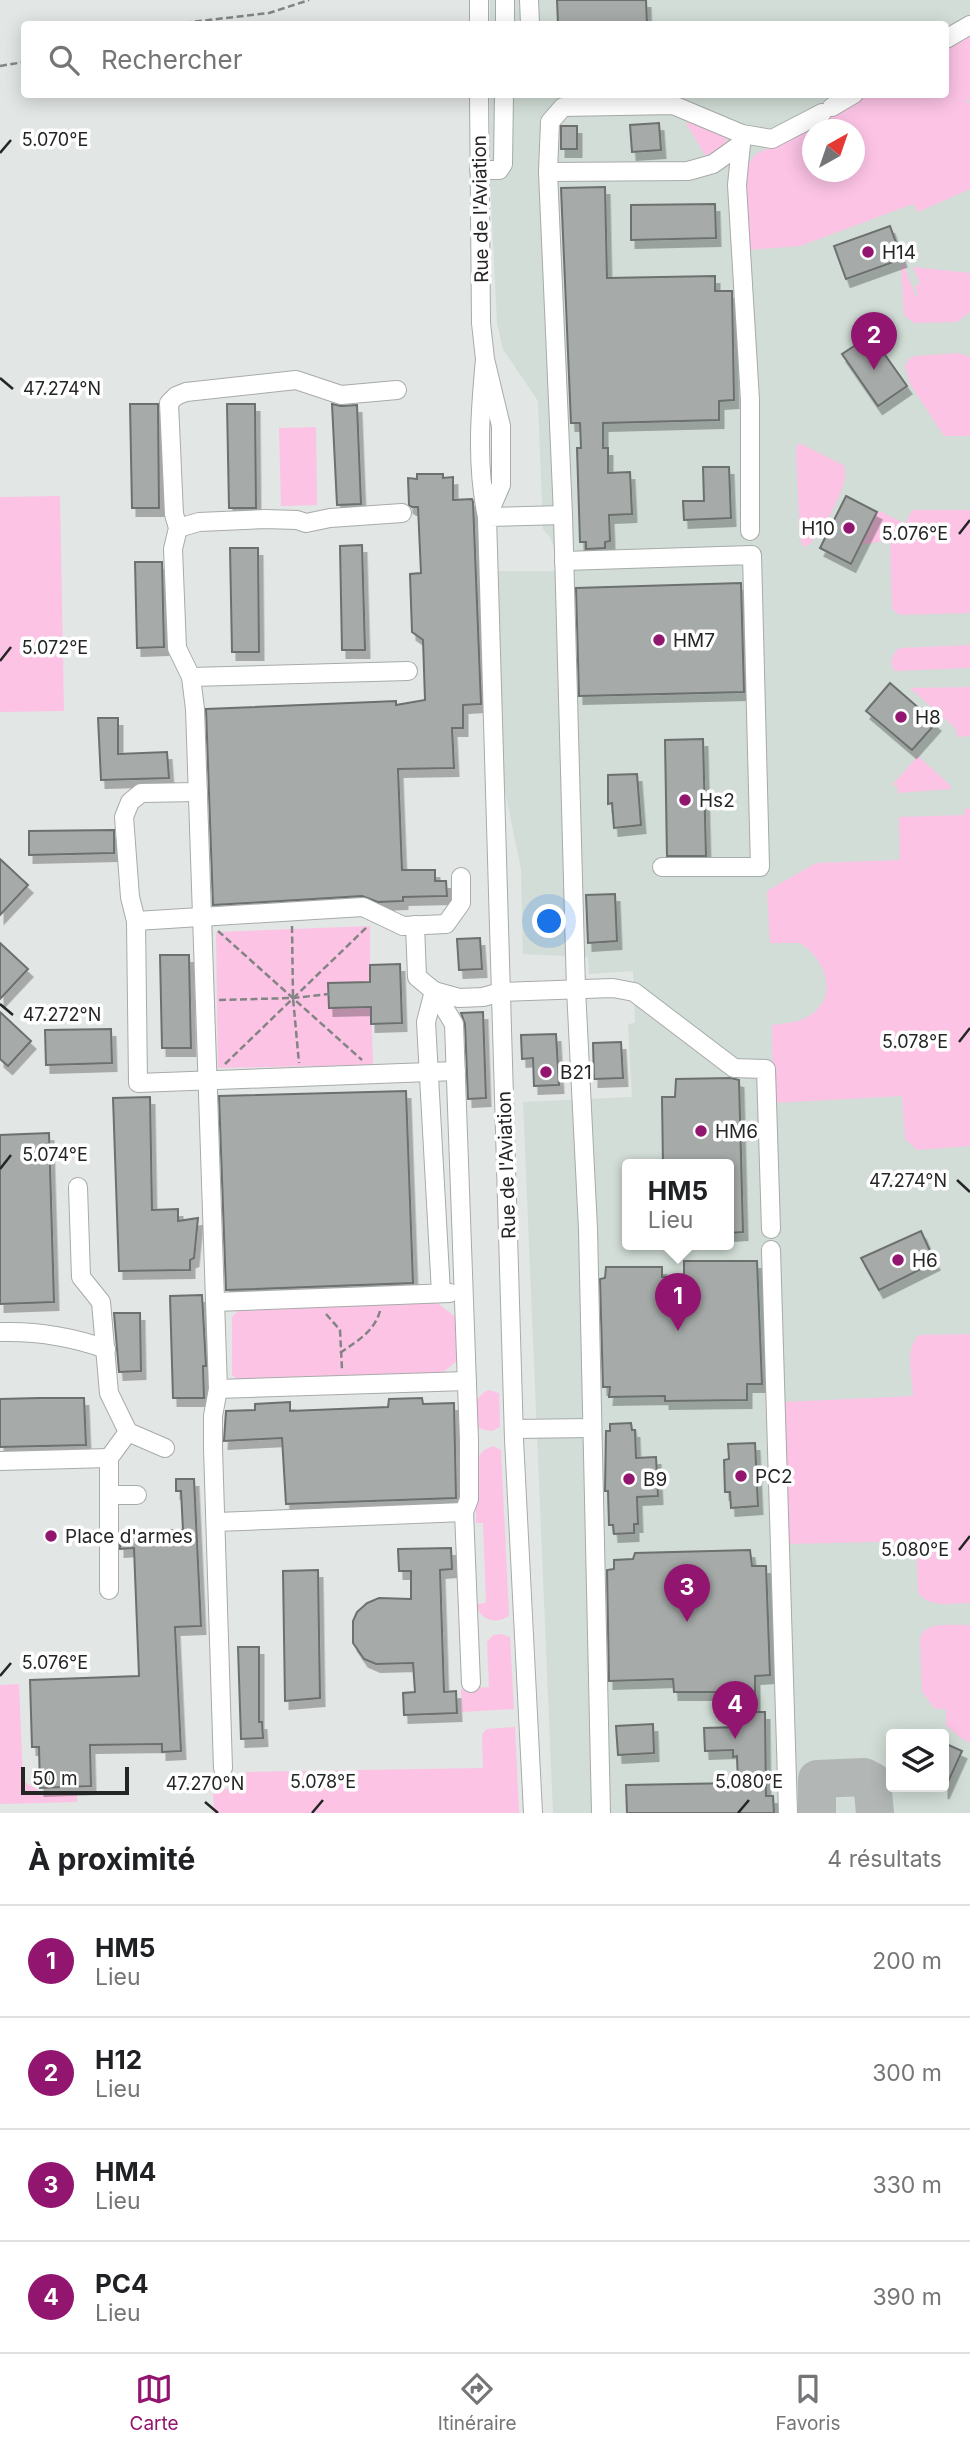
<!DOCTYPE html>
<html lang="fr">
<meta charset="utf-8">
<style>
body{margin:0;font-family:Inter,sans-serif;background:#f6f6f6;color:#202124}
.controls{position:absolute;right:21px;bottom:21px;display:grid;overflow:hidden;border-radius:7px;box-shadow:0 4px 18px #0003}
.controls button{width:63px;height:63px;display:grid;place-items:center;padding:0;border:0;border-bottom:2px solid #e0e0e0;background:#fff;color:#202124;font:35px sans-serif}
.compass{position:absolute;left:802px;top:119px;width:63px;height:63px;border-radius:50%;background:#fff;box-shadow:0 4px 18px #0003;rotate:40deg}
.scale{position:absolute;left:21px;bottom:18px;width:108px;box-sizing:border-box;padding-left:7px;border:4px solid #242625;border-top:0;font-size:19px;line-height:24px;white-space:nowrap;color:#242625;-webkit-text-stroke:5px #fff;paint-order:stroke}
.you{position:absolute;left:550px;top:922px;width:24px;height:24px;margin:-18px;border:5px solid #fff;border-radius:50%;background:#1a73e8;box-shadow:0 0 0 10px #1a73e833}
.badge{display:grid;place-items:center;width:46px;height:46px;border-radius:50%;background:#921570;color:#fff;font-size:23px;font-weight:700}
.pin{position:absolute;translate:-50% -58px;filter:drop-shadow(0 2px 4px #0008)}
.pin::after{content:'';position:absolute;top:37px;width:24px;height:21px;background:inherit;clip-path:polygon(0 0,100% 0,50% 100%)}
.popup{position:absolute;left:622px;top:1159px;width:112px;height:91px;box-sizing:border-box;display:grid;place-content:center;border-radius:7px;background:#fff;filter:drop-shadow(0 2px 5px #0005);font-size:23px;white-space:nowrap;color:#757577}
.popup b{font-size:26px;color:#202124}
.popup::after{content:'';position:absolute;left:50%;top:100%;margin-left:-14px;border:14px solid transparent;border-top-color:#fff}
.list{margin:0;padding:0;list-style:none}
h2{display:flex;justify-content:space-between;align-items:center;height:91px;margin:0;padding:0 28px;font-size:30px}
h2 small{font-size:23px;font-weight:400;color:#757577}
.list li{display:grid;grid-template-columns:46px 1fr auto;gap:21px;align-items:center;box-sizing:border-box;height:112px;padding:0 28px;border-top:2px solid #e0e0e0}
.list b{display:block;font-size:26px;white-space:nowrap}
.list p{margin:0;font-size:23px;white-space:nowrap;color:#757577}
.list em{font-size:23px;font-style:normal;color:#757577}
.icon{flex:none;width:38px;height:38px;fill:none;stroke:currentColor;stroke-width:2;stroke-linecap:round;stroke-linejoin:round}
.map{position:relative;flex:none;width:970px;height:1813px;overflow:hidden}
.search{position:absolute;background:#fff;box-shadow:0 4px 18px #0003;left:21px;right:21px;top:21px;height:77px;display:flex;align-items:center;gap:18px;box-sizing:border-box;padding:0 24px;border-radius:7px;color:#757577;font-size:26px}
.sheet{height:539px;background:#fff}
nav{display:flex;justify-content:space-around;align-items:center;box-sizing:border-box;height:98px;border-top:2px solid #e0e0e0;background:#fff;font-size:19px;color:#757577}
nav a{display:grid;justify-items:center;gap:4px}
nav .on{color:#921570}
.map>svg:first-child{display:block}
.built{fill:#d1ddd6;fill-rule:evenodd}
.green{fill:#fcc3e5;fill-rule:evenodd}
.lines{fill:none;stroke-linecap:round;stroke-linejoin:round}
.taxiway{stroke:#b2b6b4;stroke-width:38}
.building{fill:#a6aaa8;stroke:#6c706e;stroke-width:2;filter:url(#shadow)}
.minor-casing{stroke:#a7aba9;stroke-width:20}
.path{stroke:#828584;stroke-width:2.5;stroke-dasharray:7 3.5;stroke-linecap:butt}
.minor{stroke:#fff;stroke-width:18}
.ticks{fill:none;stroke:#242625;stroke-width:2.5}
.poi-dot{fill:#921570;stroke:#fff;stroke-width:2.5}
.labels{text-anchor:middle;stroke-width:7;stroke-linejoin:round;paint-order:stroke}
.street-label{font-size:19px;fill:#242625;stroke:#fff}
.poi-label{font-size:19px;fill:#242625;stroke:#fff;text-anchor:start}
.ticks-label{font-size:18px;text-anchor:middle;fill:#242625;stroke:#fff;stroke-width:7;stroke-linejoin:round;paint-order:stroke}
</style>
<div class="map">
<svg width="970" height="1813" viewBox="0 0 970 1813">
<defs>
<filter id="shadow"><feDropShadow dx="4.5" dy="8" stdDeviation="0" flood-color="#0004"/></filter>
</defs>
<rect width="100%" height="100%" fill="#e2e6e4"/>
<path class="built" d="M490 0H970V1813H553L523 1102 632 1097 628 1024 635 1023 633 971 589 974 588 957 523 954 521 869 504 786 498 571H555V550L550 537 543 529 538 401 503 349 497 323 490 181V95L946 94V24H490ZM813 130H855V172H813ZM627 1165H729V1245H627ZM891 1734H944V1787H891Z"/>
<g class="green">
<path d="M970 33V100L962 102H970V189L918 212 913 204 800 246 748 250 744 169 756 154 807 130 866 95 946 94V47ZM813 130H855V172H813Z"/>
<polygon points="690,118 722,133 727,141 725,149 716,154 705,155 686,123"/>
<polygon points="903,263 916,297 918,296 915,286 920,284 913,267 970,273 970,312 957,322 914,323 904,315 901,266"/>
<polygon points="959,353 970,357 970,436 944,436 910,384 905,366 910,358 915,356"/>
<polygon points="316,427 317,505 281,506 279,428"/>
<path d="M799 443 843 465C852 479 830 513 823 529L818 528C815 535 813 547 803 546L800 539 796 448Z"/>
<polygon points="60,496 64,711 0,712 0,497"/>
<polygon points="912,510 970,510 970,613 900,615 892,609 890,540 861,545 877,512 882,512 905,524"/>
<path d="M970 645V668L895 671C888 662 892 655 899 648Z"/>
<polygon points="970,687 970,736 958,737 955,728 910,688"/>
<polygon points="918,756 952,787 950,789 898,793 897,786 892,785"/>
<path d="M965 808 970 809V1146L917 1150 905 1139 902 1096 773 1103 772 1025C784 1023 799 1023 809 1016 840 996 826 960 800 943H770L767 891 816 863 900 860 899 817 964 815Z"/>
<polygon points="370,926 370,981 329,983 329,1007 371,1008 373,1065 218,1068 216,932"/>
<polygon points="436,1302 457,1318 458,1360 441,1374 238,1379 232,1375 232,1317 238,1311"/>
<path d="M970 1334V1603C953 1603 928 1609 918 1592L916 1541 789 1544 783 1402 913 1396C913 1378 904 1349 919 1335Z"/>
<path d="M489 1390 499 1393 500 1427 492 1431C488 1430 483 1430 480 1428 464 1418 476 1394 489 1390Z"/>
<path d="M493 1446 501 1450 509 1616C495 1625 481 1620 475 1604L486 1603 483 1523H476V1459L484 1450Z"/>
<path d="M970 1625V1743L958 1736 946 1725V1709H935L922 1692 920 1638C926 1620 954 1626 970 1625Z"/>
<polygon points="501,1634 510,1637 514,1709 462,1712 461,1689 489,1687 487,1642 493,1635"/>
<polygon points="19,1684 23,1781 46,1795 77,1794 77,1802 0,1804 0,1685"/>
<polygon points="515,1727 519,1813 214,1813 213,1791 231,1788 246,1772 483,1768 482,1734 487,1729"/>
</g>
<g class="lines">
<polyline class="taxiway" points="817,1813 817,1779 864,1777 872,1781 875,1813"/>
</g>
<g class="building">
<polygon points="557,0 646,0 647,24 558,24"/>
<polygon points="659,123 661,150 632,152 630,125"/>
<rect x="561" y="126" width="16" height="23"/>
<polygon points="605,187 607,278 715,276 715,291 732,291 734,400 719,401 719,420 603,423 603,448 608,448 608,473 630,472 632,514 609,515 610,541 605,542 605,548 586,549 586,542 580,542 577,448 581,448 580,423 571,423 561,188"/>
<polygon points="715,204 716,238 631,240 631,205"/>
<polygon points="890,226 902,259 846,279 834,246"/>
<polygon points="871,335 907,386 878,406 842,354"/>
<polygon points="130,404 158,404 159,508 132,508"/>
<polygon points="227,404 255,404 256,508 229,508"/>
<polygon points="332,404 341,406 357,405 361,504 337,505"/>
<polygon points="703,467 729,467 731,518 684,520 683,501 704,501"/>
<polygon points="417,474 443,474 443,478 453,477 453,500 472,499 473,502 481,704 463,705 463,728 452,728 454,768 398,769 402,870 435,870 435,881 446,881 447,896 403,897 403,901 378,902 362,896 213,905 206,709 396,701 396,705 425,700 423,640 412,632 410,574 421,573 418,507 412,507 409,505 408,478 417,479"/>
<polygon points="846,496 877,512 851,564 820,548"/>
<polygon points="362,545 365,650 342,650 340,546"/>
<polygon points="230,548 258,548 259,652 232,652"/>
<polygon points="135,562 162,562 164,647 137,648"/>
<polygon points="741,583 744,692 579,696 576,588"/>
<polygon points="890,683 936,723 912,750 866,711"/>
<polygon points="98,718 118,718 118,754 167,752 169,778 101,780"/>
<polygon points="703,739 706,856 667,856 665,740"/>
<polygon points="637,774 641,825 614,828 612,803 608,804 608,775"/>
<polygon points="114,830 114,853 29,855 29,831"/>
<polygon points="0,859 28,885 0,915"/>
<polygon points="615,894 617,941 588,943 586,895"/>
<polygon points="480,938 482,969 459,970 457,939"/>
<polygon points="0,943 28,969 0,999"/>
<polygon points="160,955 189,955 191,1048 162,1048"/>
<polygon points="400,964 402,1023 371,1024 371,1007 329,1008 328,983 370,982 370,965"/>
<polygon points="0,1012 31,1041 8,1066 0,1059"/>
<polygon points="483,1012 486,1098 468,1099 465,1024 461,1013"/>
<polygon points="111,1029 112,1063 46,1065 45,1030"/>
<polygon points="556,1034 559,1085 534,1086 533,1058 522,1059 521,1035"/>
<polygon points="621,1042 623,1078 594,1079 593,1043"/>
<polygon points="731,1078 739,1080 743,1232 729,1233 729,1165 663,1165 662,1097 675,1097 676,1079"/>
<polygon points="406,1091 413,1283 226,1290 219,1096"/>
<polygon points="150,1097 152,1210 178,1209 178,1221 198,1218 194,1258 190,1260 190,1270 119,1271 113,1098"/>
<polygon points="49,1133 54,1302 0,1304 0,1135"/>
<polygon points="921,1231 935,1262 879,1290 861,1258"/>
<polygon points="684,1261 757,1261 762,1384 747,1384 747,1400 665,1401 665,1396 609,1397 610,1387 603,1387 600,1279 605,1278 606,1267 662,1267 662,1277 684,1277"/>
<polygon points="202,1295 206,1366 203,1366 204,1398 173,1398 170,1296"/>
<polygon points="114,1313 140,1313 141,1371 119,1372"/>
<polygon points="39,1398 84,1398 86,1445 0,1447 0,1399"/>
<polygon points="422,1398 423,1404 454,1403 456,1498 286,1504 282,1438 224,1441 226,1411 255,1410 255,1404 290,1402 290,1411 388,1407 389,1399"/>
<polygon points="631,1423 632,1430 635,1430 636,1458 656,1457 658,1496 637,1497 638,1524 634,1524 634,1533 614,1534 613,1525 609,1525 608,1491 605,1491 606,1431 610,1431 610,1424"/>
<polygon points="755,1443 758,1506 731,1508 730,1492 725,1492 724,1460 729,1459 728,1444"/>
<polygon points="176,1479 194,1479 201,1626 175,1627 181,1751 162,1752 162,1744 90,1745 91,1786 40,1788 39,1747 32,1747 30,1680 139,1676 134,1548 120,1549 120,1533 183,1530 181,1491 176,1491"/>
<polygon points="451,1548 452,1569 440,1570 444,1692 456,1691 457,1713 404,1715 403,1693 415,1692 413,1663 376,1664 364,1659 353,1643 353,1621 357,1612 367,1603 379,1598 411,1599 411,1571 399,1571 398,1549"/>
<polygon points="750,1550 752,1566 766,1566 770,1675 755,1676 755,1712 765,1712 766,1796 773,1796 774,1813 627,1813 626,1785 738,1783 737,1756 733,1757 733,1750 705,1751 704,1728 739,1727 738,1692 674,1692 673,1679 609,1681 607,1570 614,1569 614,1560 633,1559 635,1553"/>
<polygon points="318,1570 320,1698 285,1701 283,1571"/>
<polygon points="238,1647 259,1647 259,1722 262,1722 263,1738 241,1739"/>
<polygon points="653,1724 654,1753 618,1755 616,1726"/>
<polygon points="944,1743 962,1751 944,1791"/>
</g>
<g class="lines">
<g class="minor-casing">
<g id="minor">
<polyline points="529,0 530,24"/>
<polyline points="479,24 479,0"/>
<polyline points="505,24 505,0"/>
<polyline points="946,39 970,25"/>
<path d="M479 94 481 323 485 359 501 426V485L487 517C476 464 480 413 485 359"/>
<polyline points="832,107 854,94"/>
<polyline points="741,144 737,185 750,400 750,531"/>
<polyline points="479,170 499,170 503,164 504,94"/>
<polyline points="548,172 688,171 713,164 741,144 742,137"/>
<polyline points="178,528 199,522 265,519 297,520 306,523 330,518 402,513"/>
<polyline points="564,561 752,555 760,867 662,867"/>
<polyline points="191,677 408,671"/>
<polyline points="136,921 130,897 124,817 130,802 141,793 198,792"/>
<polyline points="415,925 417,977 434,991 454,1024 469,1440 469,1499 464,1512 471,1683"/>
<polyline points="434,991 459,998 483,997 501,992 613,988 634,992 734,1068 766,1069 771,1229"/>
<polyline points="434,991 426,1022 441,1293"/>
<polyline points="456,1071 138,1083 136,921 363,907 403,926 446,924 461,903 461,877"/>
<polyline points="78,1187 81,1277 101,1302 109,1393 128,1432 165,1448"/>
<polyline points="771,1250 788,1813"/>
<polyline points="215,1302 450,1293"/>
<path d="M0 1332C35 1331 73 1337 106 1349"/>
<polyline points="218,1389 467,1381"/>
<polyline points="514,1429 591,1428"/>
<polyline points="0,1461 109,1458"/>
<polyline points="109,1495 137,1495"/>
<polyline points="216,1522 464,1512"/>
<polyline points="109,1590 109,1458 128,1432"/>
<polyline points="223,1768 213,1448 213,1416 218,1389 195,709 191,677 177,648 173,549 178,528 174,514 169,403 176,396 186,392 296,380 341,395 397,390"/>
<polyline points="533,1813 514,1439 487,517 563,515"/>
<polyline points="601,1813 588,1229 576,989 563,515 548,172 550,122 563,107 673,105 742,134 772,139 822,113"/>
</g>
</g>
<g class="path">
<polyline points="174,24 269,13 309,0"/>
<polyline points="0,66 24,62"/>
<polyline points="292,926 293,998 299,1063"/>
<polyline points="218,931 362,1060"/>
<polyline points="219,1000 293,998 329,994"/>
<polyline points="225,1064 367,927"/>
<polyline points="326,1314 340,1330 342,1369"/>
<path d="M340 1353C357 1341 374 1332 380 1311"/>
</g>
<use href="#minor" class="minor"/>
</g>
<path class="ticks" d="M0 153 11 140M0 378 13 389M959 534 970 520M0 661 11 647M0 1004 13 1015M959 1042 970 1028M0 1169 11 1155M957 1180 970 1192M959 1550 970 1536M0 1676 11 1663M205 1802 218 1813M312 1813 323 1800M738 1813 749 1800"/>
<g class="poi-dot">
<circle cx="868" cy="252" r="7"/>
<circle cx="849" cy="528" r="7"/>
<circle cx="659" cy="640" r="7"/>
<circle cx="901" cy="717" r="7"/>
<circle cx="685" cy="800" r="7"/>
<circle cx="546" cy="1072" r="7"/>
<circle cx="701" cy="1131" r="7"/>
<circle cx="898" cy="1260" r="7"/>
<circle cx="741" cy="1476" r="7"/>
<circle cx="629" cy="1479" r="7"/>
<circle cx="51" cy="1536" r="7"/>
</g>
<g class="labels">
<g class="street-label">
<text transform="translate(480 209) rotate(-91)" y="7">Rue de l'Aviation</text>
<text transform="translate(506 1165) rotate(-92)" y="7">Rue de l'Aviation</text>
</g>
<g class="poi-label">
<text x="882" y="259">H14</text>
<text x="835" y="535" text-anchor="end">H10</text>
<text x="673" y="647">HM7</text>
<text x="915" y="724">H8</text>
<text x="699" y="807">Hs2</text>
<text x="560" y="1079">B21</text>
<text x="715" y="1138">HM6</text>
<text x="912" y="1267">H6</text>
<text x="755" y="1483">PC2</text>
<text x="643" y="1486">B9</text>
<text x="65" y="1543">Place d'armes</text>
</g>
</g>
<g class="ticks-label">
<text x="55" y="146">5.070°E</text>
<text x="62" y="395">47.274°N</text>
<text x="915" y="540">5.076°E</text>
<text x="55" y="654">5.072°E</text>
<text x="62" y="1021">47.272°N</text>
<text x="915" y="1048">5.078°E</text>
<text x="55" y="1161">5.074°E</text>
<text x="908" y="1187">47.274°N</text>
<text x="915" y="1556">5.080°E</text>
<text x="55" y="1669">5.076°E</text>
<text x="323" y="1788">5.078°E</text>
<text x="749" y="1788">5.080°E</text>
<text x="205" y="1790">47.270°N</text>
</g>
</svg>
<div class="controls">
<button><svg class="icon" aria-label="layers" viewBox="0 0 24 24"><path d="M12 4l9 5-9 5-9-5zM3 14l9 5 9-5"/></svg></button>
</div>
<svg class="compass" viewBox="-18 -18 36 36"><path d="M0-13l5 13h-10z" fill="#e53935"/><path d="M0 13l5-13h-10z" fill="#757577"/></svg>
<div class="scale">50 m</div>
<div class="you"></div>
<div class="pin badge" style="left:678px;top:1331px">1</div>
<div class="popup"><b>HM5</b>Lieu</div>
<div class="pin badge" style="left:874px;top:370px">2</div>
<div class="pin badge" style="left:687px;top:1622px">3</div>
<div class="pin badge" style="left:735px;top:1739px">4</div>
<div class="search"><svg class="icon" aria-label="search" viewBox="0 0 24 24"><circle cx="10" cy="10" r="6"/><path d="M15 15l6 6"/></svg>Rechercher</div>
</div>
<section class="sheet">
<h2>À proximité<small>4 résultats</small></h2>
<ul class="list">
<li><span class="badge">1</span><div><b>HM5</b><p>Lieu</p></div><em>200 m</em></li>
<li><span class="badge">2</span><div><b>H12</b><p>Lieu</p></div><em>300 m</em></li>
<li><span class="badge">3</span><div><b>HM4</b><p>Lieu</p></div><em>330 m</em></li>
<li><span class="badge">4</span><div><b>PC4</b><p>Lieu</p></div><em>390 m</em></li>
</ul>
</section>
<nav>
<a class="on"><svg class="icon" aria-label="map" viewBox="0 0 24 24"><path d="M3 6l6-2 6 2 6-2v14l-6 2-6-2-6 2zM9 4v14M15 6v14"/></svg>Carte</a>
<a><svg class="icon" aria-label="directions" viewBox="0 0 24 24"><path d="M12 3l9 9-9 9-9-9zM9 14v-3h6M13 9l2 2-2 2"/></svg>Itinéraire</a>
<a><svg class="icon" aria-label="saved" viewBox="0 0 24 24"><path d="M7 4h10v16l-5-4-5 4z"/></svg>Favoris</a>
</nav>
